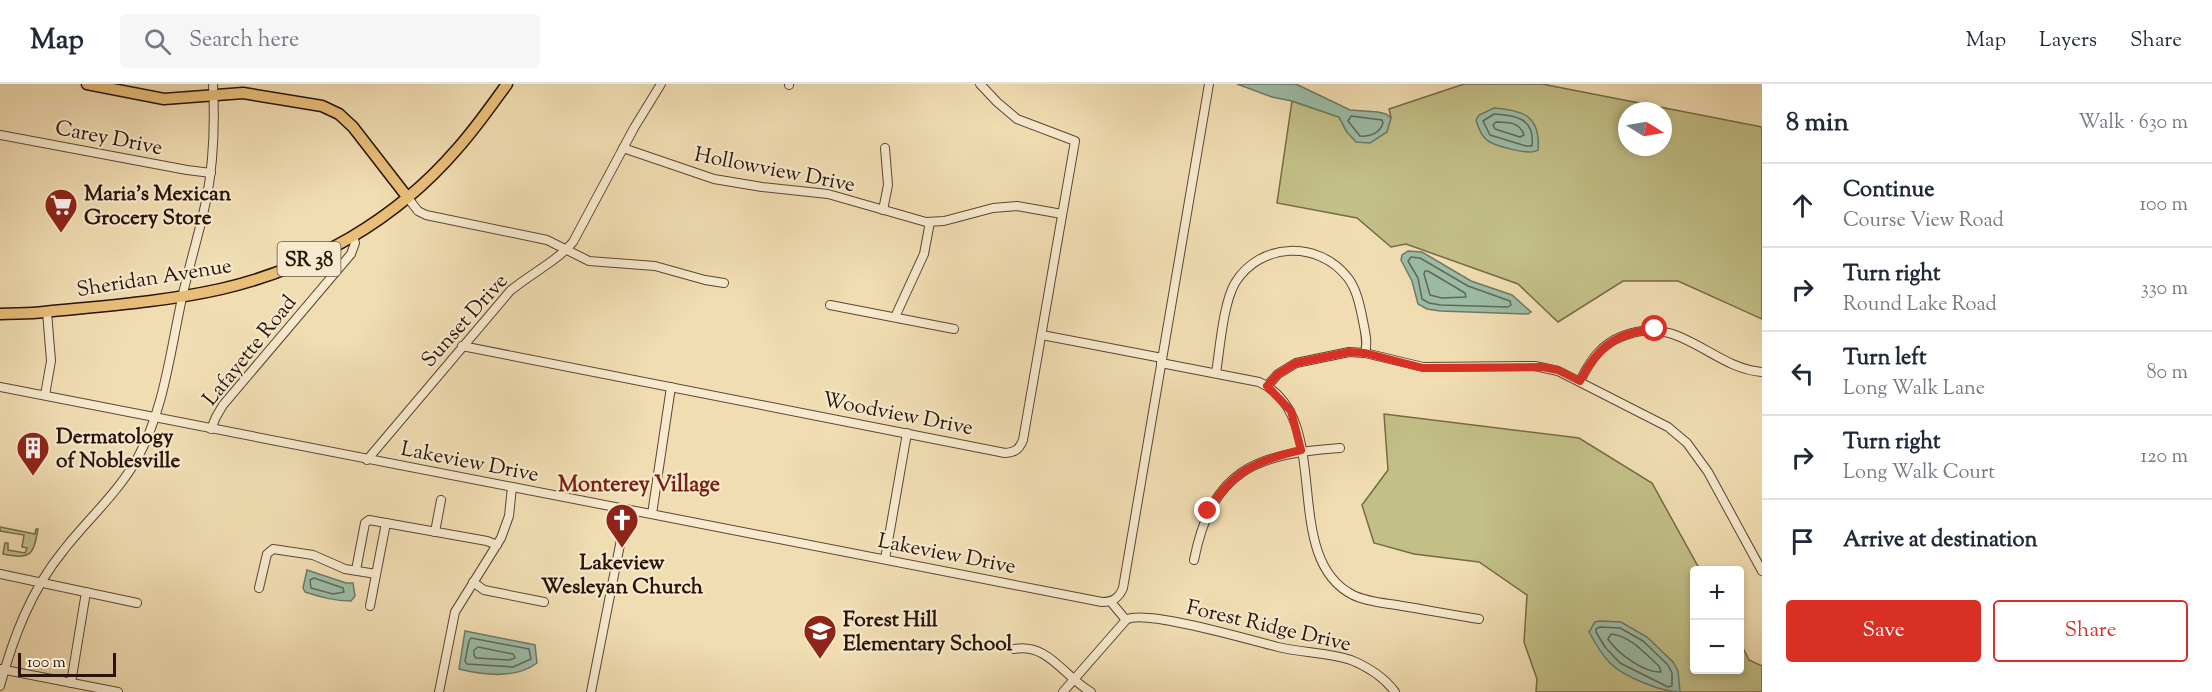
<!DOCTYPE html>
<meta charset="utf-8">
<style>
body{margin:0;font-family:"Sorts Mill Goudy",serif;background:#f6f6f7;color:#1f2937}
.controls{position:absolute;right:18px;bottom:18px;display:grid;overflow:hidden;border-radius:6px;box-shadow:0 3px 9px #0003}
.controls button{width:54px;height:54px;display:grid;place-items:center;padding:0;border:0;border-bottom:2px solid #e0e1e3;background:#fff;color:#1f2937;font:30px sans-serif}
.compass{position:absolute;left:1618px;top:18px;width:54px;height:54px;border-radius:50%;background:#fff;box-shadow:0 3px 9px #0003;rotate:101deg}
.scale{position:absolute;left:18px;bottom:15px;width:98px;box-sizing:border-box;padding-left:6px;border:3px solid #291407;border-top:0;font-size:16px;line-height:21px;white-space:nowrap;color:#291407;-webkit-text-stroke:4px #f6e9cd;paint-order:stroke}
.stop{position:absolute;width:18px;height:18px;margin:-14px;border:4px solid #d93025;border-radius:50%;background:#fff}
.stop.end{background:#d93025;border-color:#fff;box-shadow:0 2px 6px #0008}
.list{margin:0;padding:0;list-style:none}
h2{display:flex;justify-content:space-between;align-items:center;height:78px;margin:0;padding:0 24px;font-size:26px}
h2 small{font-size:20px;font-weight:400;color:#747a83}
.list li{display:grid;grid-template-columns:39px 1fr auto;gap:18px;align-items:center;box-sizing:border-box;height:84px;padding:0 24px;border-top:2px solid #e0e1e3}
.list b{display:block;font-size:22px;white-space:nowrap}
.list p{margin:0;font-size:20px;white-space:nowrap;color:#747a83}
.list em{font-size:20px;font-style:normal;color:#747a83}
.actions{display:flex;gap:12px;padding:18px 24px}
.actions a{flex:1;padding:14px 0;border:2px solid #d93025;border-radius:6px;text-align:center;font-size:21px;color:#d93025}
.actions .main{background:#d93025;color:#fff}
.icon{flex:none;width:33px;height:33px;fill:none;stroke:currentColor;stroke-width:2;stroke-linecap:round;stroke-linejoin:round}
.map{position:relative;flex:none;width:1762px;height:608px;overflow:hidden}
header{display:flex;align-items:center;gap:36px;box-sizing:border-box;height:84px;padding:0 30px;background:#fff;border-bottom:2px solid #e0e1e3}
header strong{font-size:28px}
nav{display:flex;gap:33px;margin-inline-start:auto;font-size:21px}
.search{width:420px;height:54px;background:#f6f6f7;display:flex;align-items:center;gap:15px;box-sizing:border-box;padding:0 21px;border-radius:6px;color:#747a83;font-size:22px}
main{display:flex}
aside{flex:1;background:#fff}
.map>svg:first-child{display:block}
.green{fill:#c2bf87;stroke:#766a47;stroke-width:1.5;fill-rule:evenodd}
.water{fill:#9cbda7;stroke:#6e7967;stroke-width:1.5}
.lines{fill:none;stroke-linecap:round;stroke-linejoin:round}
.shore{stroke:#626857;stroke-width:1.5}
.minor-casing{stroke:#5b4632;stroke-width:10}
.major-casing{stroke:#291407;stroke-width:13}
.minor{stroke:#f6e9cd;stroke-width:8}
.major{stroke:#e8be79;stroke-width:10}
.route{stroke:#d93025;stroke-width:8}
.labels{text-anchor:middle;stroke-width:4.5;stroke-linejoin:round;paint-order:stroke}
.shield{fill:#f6e9cd;stroke:#665442;stroke-width:1.5}
.shield-label{font-size:20px;font-weight:bold;fill:#291407}
.street-label{font-size:21px;fill:#291407;stroke:#f6e9cd}
.poi-label{font-size:21px;font-weight:bold;fill:#291407;stroke:#f6e9cd;text-anchor:start}
.neighbourhood-label{font-size:22px;font-weight:bold;fill:#7a1f14;stroke:#f6e9cd}
</style>
<header>
<strong>Map</strong>
<div class="search"><svg class="icon" aria-label="search" viewBox="0 0 24 24"><circle cx="10" cy="10" r="6"/><path d="M15 15l6 6"/></svg>Search here</div>
<nav><a>Map</a><a>Layers</a><a>Share</a></nav>
</header>
<main>
<div class="map">
<svg width="1762" height="608" viewBox="0 0 1762 608">
<rect width="100%" height="100%" fill="#f1ddb2"/>
<filter id="stains"><feTurbulence type="fractalNoise" baseFrequency=".00333" numOctaves="4"/><feColorMatrix values="0 0 0 0 .2 0 0 0 0 .09 0 0 0 0 .02 0 0 0 .5 -.17"/></filter>
<radialGradient id="worn" r=".72"><stop offset=".6" stop-color="#630" stop-opacity="0"/><stop offset="1" stop-color="#630" stop-opacity=".3"/></radialGradient>
<g class="green">
<path d="M1464 0H1542L1762 43V235L1678 197H1623L1558 238 1518 200 1406 160 1391 163 1357 134 1277 119 1292 17 1339 33 1347 48 1391 34 1389 25ZM1627 27H1663V63H1627Z"/>
<polygon points="1384,330 1579,354 1652,399 1700,486 1694,486 1694,586 1740,586 1740,558 1749,576 1762,582 1762,608 1536,608 1537,595 1524,558 1527,511 1479,478 1414,470 1374,459 1362,421 1388,386"/>
<path d="M0 443 35 450 36 445H38C33 473 30 475 3 470L5 459H8V466L25 469 27 464 22 463 24 451 0 447Z"/>
</g>
<g class="water">
<polygon points="1237,0 1296,0 1350,26 1378,28 1386,30 1391,34 1387,48 1370,59 1356,58 1347,48 1339,33 1292,17 1272,13"/>
<path d="M1494 24C1523 26 1541 32 1538 66 1530 72 1496 62 1488 57 1481 52 1478 43 1476 36L1479 31Z"/>
<polygon points="1408,167 1422,168 1471,197 1512,211 1531,228 1528,230 1440,227 1427,225 1418,220 1412,197 1401,176 1402,171"/>
<path d="M307 486 346 499H353L355 512 351 517C334 517 321 513 305 508L303 504Z"/>
<path d="M1600 537 1621 538 1647 553 1673 578 1678 587 1680 608C1662 608 1624 593 1610 579 1601 570 1595 559 1589 548L1595 538Z"/>
<path d="M465 547 535 561 537 579C516 595 483 591 459 585Z"/>
</g>
<g class="lines">
<g class="shore">
<path d="M1494 30C1517 31 1535 35 1532 62H1526L1490 51 1483 37Z"/>
<path d="M1351 32 1382 36 1383 39C1380 49 1370 53 1360 52L1348 37Z"/>
<path d="M1496 38C1508 38 1520 38 1524 51L1520 53 1495 45 1493 41Z"/>
<polygon points="1411,173 1420,174 1468,202 1510,217 1511,221 1508,223 1441,221 1429,219 1422,215 1418,194 1408,177"/>
<polygon points="1425,187 1428,187 1465,209 1466,213 1442,214 1430,211 1424,190"/>
<polygon points="314,494 343,504 344,508 333,510 311,504 310,496"/>
<polygon points="1600,543 1620,544 1643,557 1668,581 1672,589 1672,602 1668,603 1620,579 1605,563 1596,548 1596,545"/>
<path d="M1611 550C1631 552 1645 570 1659 582L1661 588C1644 589 1617 569 1608 555Z"/>
<polygon points="471,554 529,565 531,575 513,583 467,580 465,577 469,557"/>
<polygon points="478,563 513,570 515,574 509,576 476,574 474,571 474,566"/>
</g>
<g class="minor-casing">
<g id="minor">
<polyline points="789,1 789,0"/>
<polyline points="0,51 187,86 211,89"/>
<polyline points="623,64 714,95 762,103 828,110 926,138 944,137 993,124 1017,122 1062,130"/>
<polyline points="408,114 418,127 426,131 547,156 589,177 655,182 705,196 724,199"/>
<polyline points="883,126 888,101 885,64"/>
<polyline points="830,221 954,245"/>
<polyline points="895,233 924,170 930,138"/>
<polyline points="1042,251 1162,274"/>
<path d="M462 262 1005 369C1015 368 1019 366 1023 356L1075 57 1017 35 997 18 980 0"/>
<path d="M1161 279 1259 298C1336 333 1278 473 1353 511 1367 518 1385 519 1402 522 1427 526 1453 531 1479 535"/>
<path d="M1216 289C1220 264 1223 220 1235 199 1260 158 1319 156 1348 194 1357 206 1360 222 1363 237 1365 248 1368 258 1365 269"/>
<path d="M1580 297C1590 277 1601 260 1623 252 1680 229 1711 284 1762 288"/>
<polyline points="1267,302 1278,290 1296,279 1349,268 1365,269 1423,283 1535,282 1558,287 1668,343 1687,359 1708,388 1762,487"/>
<path d="M0 303 1102 518C1113 518 1119 514 1123 504L1209 0"/>
<polyline points="45,311 51,277 47,228"/>
<polyline points="211,345 216,333 223,321 351,170 355,159 353,152"/>
<path d="M367 376 510 207C530 190 556 178 573 158L634 44 661 0"/>
<polyline points="652,430 671,303"/>
<polyline points="435,448 441,416"/>
<polyline points="885,475 907,349"/>
<path d="M1194 476C1212 386 1255 370 1340 364"/>
<polyline points="356,486 365,439 369,436 487,457 497,461"/>
<polyline points="0,490 137,519"/>
<polyline points="473,498 484,506 544,518"/>
<polyline points="259,504 267,470 273,465 313,471 345,485 376,490"/>
<polyline points="1111,518 1126,536"/>
<polyline points="370,522 386,439"/>
<path d="M1014 565C1049 559 1064 593 1091 608"/>
<polyline points="0,585 118,608"/>
<polyline points="71,599 86,508"/>
<path d="M0 602C13 554 31 506 63 467 87 436 117 410 137 375 164 326 170 269 182 214 189 182 199 150 206 117 214 78 215 40 213 0"/>
<polyline points="439,608 455,528 501,454 509,432 512,403"/>
<polyline points="591,608 627,425"/>
<path d="M1063 608 1126 536C1142 524 1254 557 1278 563 1302 569 1328 568 1351 576 1368 583 1384 593 1395 608"/>
</g>
</g>
<g class="major-casing">
<g id="major">
<polyline points="87,0 164,15 243,9 322,22 339,30 353,43 408,114"/>
<path d="M0 230C15 229 29 230 44 228 103 222 163 218 221 205 312 184 396 136 457 65 475 45 491 22 507 0"/>
</g>
</g>
<use href="#minor" class="minor"/>
<use href="#major" class="major"/>
</g>
<g class="lines">
<path class="route" d="M1208 427C1232 387 1258 376 1301 366L1291 327 1267 302 1278 290 1296 279 1349 268 1365 269 1423 284 1543 283 1558 286 1580 297C1597 263 1617 248 1655 245"/>
</g>
<defs>
<g id="supermarket-pin" transform="scale(1.725)"><path d="M0 17L-7.5 6A9.5 9.5 0 1 1 7.5 6Z" fill="#8f2418" stroke="#f6e9cd"/><path d="M-6-5.5h2.5l.6 2H6L4.5 2H-2.5L-4.4-4H-6ZM-1.5 3.2a1.3 1.3 0 1 0 .1 0ZM3 3.2a1.3 1.3 0 1 0 .1 0Z" fill="#fff"/></g>
<g id="building-pin" transform="scale(1.725)"><path d="M0 17L-7.5 6A9.5 9.5 0 1 1 7.5 6Z" fill="#8f2418" stroke="#f6e9cd"/><path d="M-4-6H4V6H1V3H-1V6H-4ZM-2.5-4.3h1.7v1.8h-1.7ZM.8-4.3h1.7v1.8H.8ZM-2.5-1h1.7V.8h-1.7ZM.8-1h1.7V.8H.8Z" fill="#fff"/></g>
<g id="church-pin" transform="scale(1.725)"><path d="M0 17L-7.5 6A9.5 9.5 0 1 1 7.5 6Z" fill="#8f2418" stroke="#f6e9cd"/><path d="M-1.2-6h2.4v3.5h3.3v2.4h-3.3V6h-2.4V-.1h-3.3v-2.4h3.3Z" fill="#fff"/></g>
<g id="school-pin" transform="scale(1.725)"><path d="M0 17L-7.5 6A9.5 9.5 0 1 1 7.5 6Z" fill="#8f2418" stroke="#f6e9cd"/><path d="M0-5L7-2L0 1L-7-2ZM-4 1L0 2.5L4 1V4Q0 6-4 4Z" fill="#fff"/></g>
</defs>
<g fill-rule="evenodd">
<use href="#supermarket-pin" x="61" y="121"/>
<use href="#building-pin" x="33" y="364"/>
<use href="#church-pin" x="622" y="436"/>
<use href="#school-pin" x="820" y="547"/>
</g>
<g class="labels">
<rect class="shield" x="277.5" y="158" width="63" height="34" rx="4.5"/>
<g class="shield-label">
<text x="309" y="182">SR 38</text>
</g>
<g class="street-label">
<text transform="translate(109 53) rotate(11)" y="7">Carey Drive</text>
<text transform="translate(775 85) rotate(11)" y="7">Hollowview Drive</text>
<text transform="translate(154 193) rotate(-9)" y="7">Sheridan Avenue</text>
<text transform="translate(464 236) rotate(-48)" y="7">Sunset Drive</text>
<text transform="translate(249 266) rotate(-51)" y="7">Lafayette Road</text>
<text transform="translate(898 329) rotate(11)" y="7">Woodview Drive</text>
<text transform="translate(470 377) rotate(11)" y="7">Lakeview Drive</text>
<text transform="translate(947 469) rotate(11)" y="7">Lakeview Drive</text>
<text transform="translate(1269 541) rotate(13)" y="7">Forest Ridge Drive</text>
</g>
<g class="poi-label">
<text x="84" y="116">Maria's Mexican<tspan x="84" dy="24">Grocery Store</tspan></text>
<text x="56" y="359">Dermatology<tspan x="56" dy="24">of Noblesville</tspan></text>
<text x="622" y="485" text-anchor="middle">Lakeview<tspan x="622" dy="24">Wesleyan Church</tspan></text>
<text x="843" y="542">Forest Hill<tspan x="843" dy="24">Elementary School</tspan></text>
</g>
<g class="neighbourhood-label">
<text x="639" y="407">Monterey Village</text>
</g>
</g>
<rect width="100%" height="100%" filter="url(#stains)"/>
<rect width="100%" height="100%" fill="url(#worn)"/>
</svg>
<div class="controls">
<button>+</button>
<button>−</button>
</div>
<svg class="compass" viewBox="-18 -18 36 36"><path d="M0-13l5 13h-10z" fill="#e53935"/><path d="M0 13l5-13h-10z" fill="#747a83"/></svg>
<div class="scale">100 m</div>
<div class="stop" style="left:1655px;top:245px"></div>
<div class="stop end" style="left:1208px;top:427px"></div>
</div>
<aside>
<h2>8 min<small>Walk · 630 m</small></h2>
<ul class="list">
<li><svg class="icon" aria-label="ahead" viewBox="0 0 24 24"><path d="M12 20V5M6 11l6-6 6 6"/></svg><div><b>Continue</b><p>Course View Road</p></div><em>100 m</em></li>
<li><svg class="icon" aria-label="right" viewBox="0 0 24 24"><path d="M7 20v-9h11M14 6l5 5-5 5"/></svg><div><b>Turn right</b><p>Round Lake Road</p></div><em>330 m</em></li>
<li><svg class="icon" aria-label="left" viewBox="0 0 24 24"><path d="M17 20v-9H6M10 6l-5 5 5 5"/></svg><div><b>Turn left</b><p>Long Walk Lane</p></div><em>80 m</em></li>
<li><svg class="icon" aria-label="right" viewBox="0 0 24 24"><path d="M7 20v-9h11M14 6l5 5-5 5"/></svg><div><b>Turn right</b><p>Long Walk Court</p></div><em>120 m</em></li>
<li><svg class="icon" aria-label="arrive" viewBox="0 0 24 24"><path d="M6 21V4h12l-3 4 3 4H6"/></svg><div><b>Arrive at destination</b></div></li>
</ul>
<div class="actions"><a class="main">Save</a><a>Share</a></div>
</aside>
</main>
